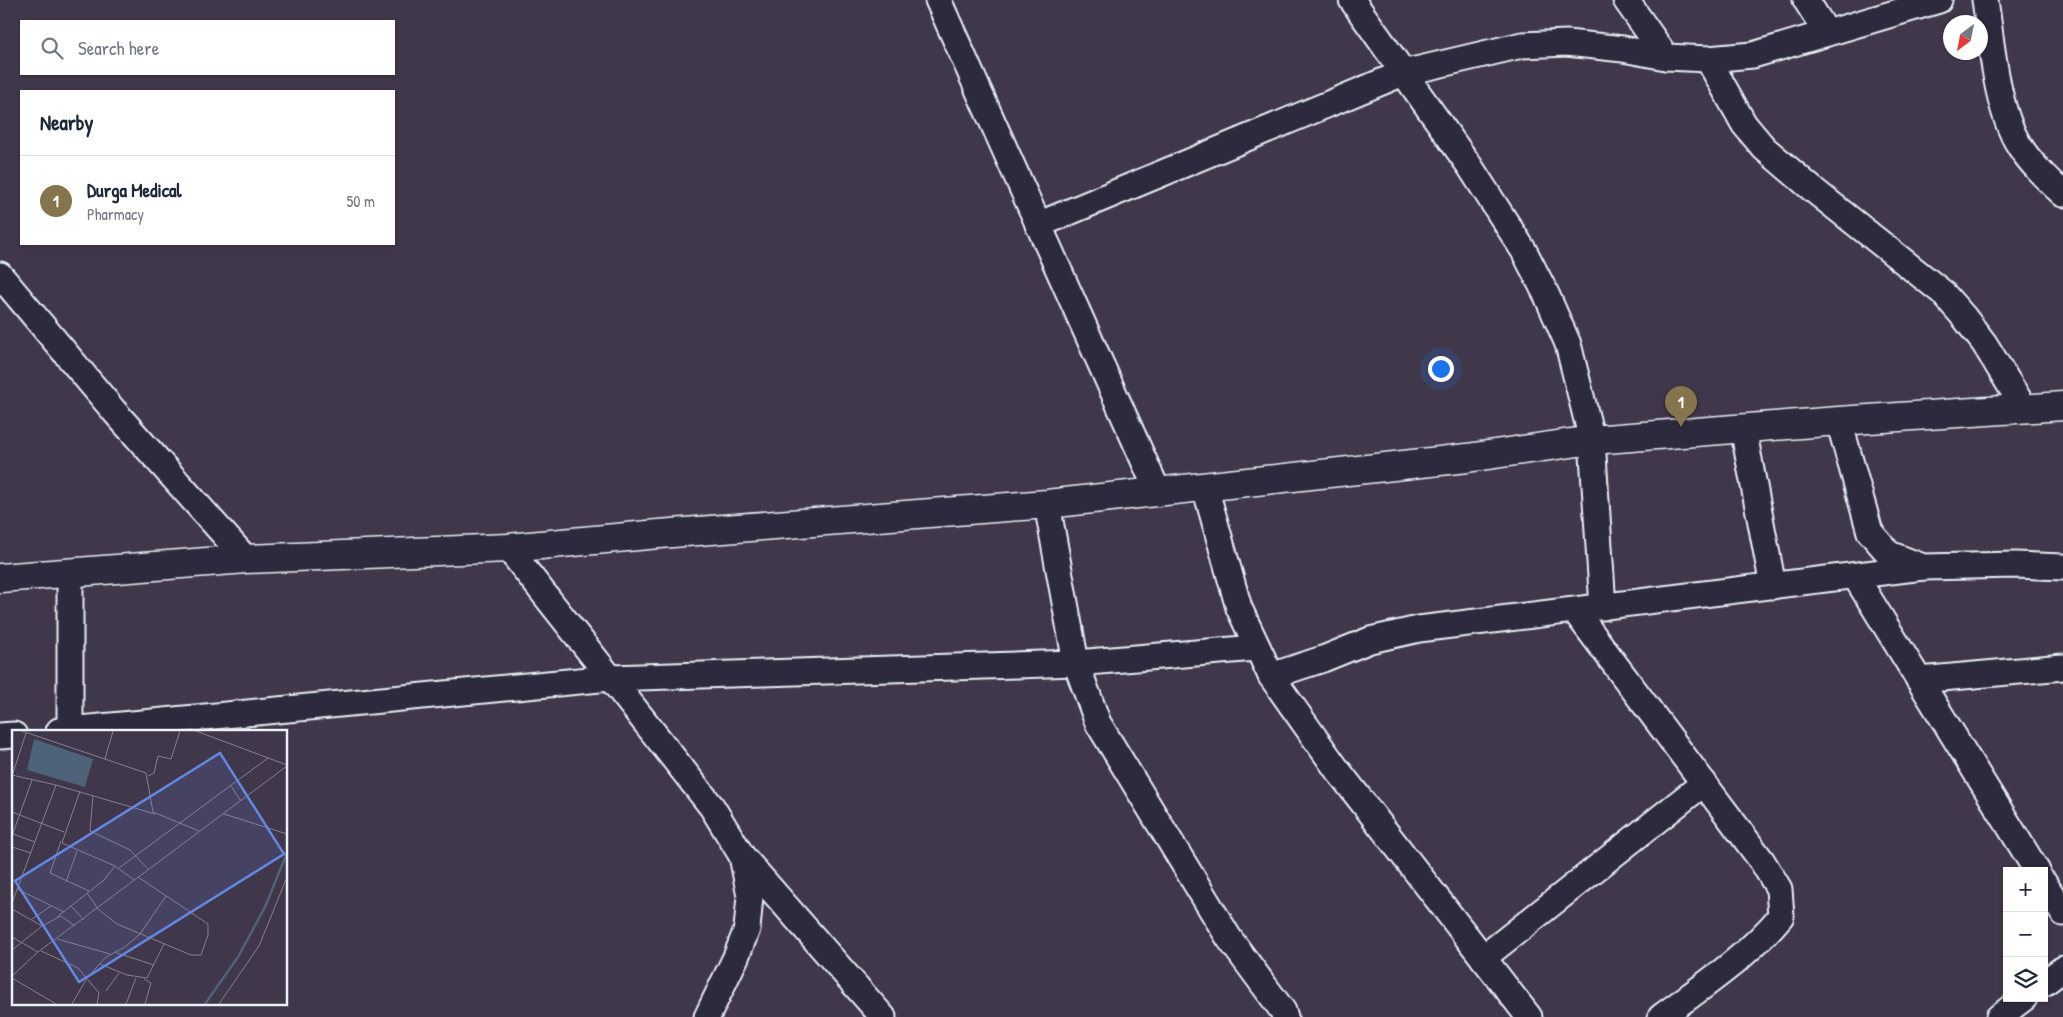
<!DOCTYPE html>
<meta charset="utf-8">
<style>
body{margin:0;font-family:"Patrick Hand",sans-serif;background:#f6f6f7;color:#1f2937}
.controls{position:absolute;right:15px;bottom:15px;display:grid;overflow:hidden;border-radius:0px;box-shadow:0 1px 4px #0004}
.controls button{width:45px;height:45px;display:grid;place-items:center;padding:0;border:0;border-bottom:1px solid #e0e1e3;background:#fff;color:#1f2937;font:25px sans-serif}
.compass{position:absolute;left:1943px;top:15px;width:45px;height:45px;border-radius:50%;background:#fff;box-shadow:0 1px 4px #0004;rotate:212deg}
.you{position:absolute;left:1440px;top:368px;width:18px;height:18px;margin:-12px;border:4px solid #fff;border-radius:50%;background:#1a73e8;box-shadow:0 0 0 8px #1a73e833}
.badge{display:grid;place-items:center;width:32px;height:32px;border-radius:50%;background:#84754c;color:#fff;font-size:16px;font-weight:700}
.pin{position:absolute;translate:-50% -41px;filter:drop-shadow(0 1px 2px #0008)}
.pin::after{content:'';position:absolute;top:26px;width:18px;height:15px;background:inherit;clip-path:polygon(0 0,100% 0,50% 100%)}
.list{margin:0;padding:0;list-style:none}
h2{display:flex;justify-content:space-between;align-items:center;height:65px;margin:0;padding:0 20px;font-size:21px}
h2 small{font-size:16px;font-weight:400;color:#747a83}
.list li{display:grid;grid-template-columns:32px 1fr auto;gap:15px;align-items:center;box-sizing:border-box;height:90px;padding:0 20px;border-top:1px solid #e0e1e3}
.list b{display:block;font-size:19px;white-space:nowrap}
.list p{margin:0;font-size:16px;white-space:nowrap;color:#747a83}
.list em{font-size:16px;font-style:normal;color:#747a83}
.icon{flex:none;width:28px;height:28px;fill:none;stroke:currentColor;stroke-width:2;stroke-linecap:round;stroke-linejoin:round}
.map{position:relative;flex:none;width:2063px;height:1017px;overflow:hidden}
.search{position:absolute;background:#fff;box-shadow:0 1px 4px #0004;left:20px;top:20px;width:375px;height:55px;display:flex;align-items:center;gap:12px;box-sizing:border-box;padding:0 18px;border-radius:0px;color:#747a83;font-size:19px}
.panel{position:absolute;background:#fff;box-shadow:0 1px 4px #0004;left:20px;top:90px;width:375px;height:155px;border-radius:0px}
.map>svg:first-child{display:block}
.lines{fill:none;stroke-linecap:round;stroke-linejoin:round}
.street-casing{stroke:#e8f1f8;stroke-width:29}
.secondary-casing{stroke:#e8f1f8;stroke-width:31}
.street{stroke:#2f2a3d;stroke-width:25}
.secondary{stroke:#2f2a3d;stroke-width:28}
.inset-river{fill:none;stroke:#4e637a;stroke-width:2.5}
.inset-road{fill:none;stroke:#848190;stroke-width:1}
.view{fill:#6487e3;fill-opacity:0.15;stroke:#6487e3;stroke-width:2.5}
.inset-edge{fill:none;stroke:#e8f1f8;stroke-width:2.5}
</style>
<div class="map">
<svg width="2063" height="1017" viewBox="0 0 2063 1017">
<rect width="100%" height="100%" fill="#41374a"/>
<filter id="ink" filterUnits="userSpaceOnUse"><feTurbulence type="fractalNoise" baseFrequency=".02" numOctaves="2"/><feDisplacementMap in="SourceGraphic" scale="10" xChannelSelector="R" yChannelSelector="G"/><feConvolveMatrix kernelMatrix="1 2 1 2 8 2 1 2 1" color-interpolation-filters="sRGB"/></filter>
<g filter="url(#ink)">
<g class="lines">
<g class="street-casing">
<g id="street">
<polyline points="938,0 1158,492"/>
<polyline points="1352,0 1469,165 1524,251 1547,296 1568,344 1592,440 1603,607"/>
<polyline points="1626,0 1666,57"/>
<polyline points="1806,0 1827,33"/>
<path d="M1985 0C1992 44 1996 108 2019 145 2030 163 2047 179 2063 194"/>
<polyline points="1708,59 1744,124 1764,148 1811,188 1942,292 1964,317 1984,343 2024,408"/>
<polyline points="1038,225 1403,73 1522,45 1567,43 1623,49 1666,57 1708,59 1753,55 1939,0"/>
<polyline points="0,275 114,411 246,559"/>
<polyline points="1839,421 1870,532 1889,554 1923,567 2016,565 2063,567"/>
<polyline points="1743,428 1773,586"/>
<polyline points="1205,487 1239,608 1271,676 1336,768 1529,1017"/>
<polyline points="1047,504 1076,663 1098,723 1229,938 1283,1011 1285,1017"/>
<polyline points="508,548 712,807 742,856 750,896 747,929 736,957 707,1017"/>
<polyline points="1855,576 2037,871"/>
<path d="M1575 611 1762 861 1779 889 1781 916C1747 957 1703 986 1661 1017"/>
<polyline points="1271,676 1323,659 1370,640 1419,629 1923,567"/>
<polyline points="1919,680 2063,667"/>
<polyline points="70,730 70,572"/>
<polyline points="59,731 610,678 1076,663 1256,648"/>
<polyline points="0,736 14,735"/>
<polyline points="742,856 883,1017"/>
<polyline points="2044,883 2063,913"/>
<polyline points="1483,958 1704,783"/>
<polyline points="2044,983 2063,969"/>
<polyline points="1999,1017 2024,998"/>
</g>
</g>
<g class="secondary-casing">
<polyline id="secondary" points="0,578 246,559 508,548 659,534 1047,504 1467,458 1592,440 1839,421 2063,406"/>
</g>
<use href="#street" class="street"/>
<use href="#secondary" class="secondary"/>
</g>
</g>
<g transform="translate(12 730)">
<rect width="275" height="275" fill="#41374a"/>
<path d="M22 9 81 29 73 57 15 40Z" fill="#4e637a"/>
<path class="inset-river" d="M193 274 226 227 253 177 275 123"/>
<path class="inset-road" d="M10 1 134 43 141 82 187 101M184 1 275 35M93 29 101 1M0 45 44 55 143 84M0 46 14 3M136 46 142 43 146 26 159 29 168 1M219 56 229 71M68 61 50 113 103 136 122 150M81 66 78 101 118 120 136 139M0 82 52 102M212 84 275 104M1 104 23 112M0 106 20 50M49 111 38 143 77 161M0 117 19 123M107 138 256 28M54 152 65 121M5 159 52 182M75 163 86 179 105 194 179 225H189L196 205V194L126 147M0 173 44 55M59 176 72 190M0 179 30 196 49 186 63 196M45 187 92 150 103 136M20 189 39 176M0 207 26 222M45 209 98 224M0 220 30 196M29 221 66 238 87 263 85 274M102 222 142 235M88 234 115 245 135 248 152 214M0 246 26 222 275 36M0 248 44 274M132 249 139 253 133 274M94 261 107 243M60 274 75 248 94 227 113 217 128 204 154 166M114 274 124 248M207 274 247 216 275 147"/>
<path class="view" d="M208 23 272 124 67 252 3 151Z"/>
<rect width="275" height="275" class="inset-edge"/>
</g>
</svg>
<div class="controls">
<button>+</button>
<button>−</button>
<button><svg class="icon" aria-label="layers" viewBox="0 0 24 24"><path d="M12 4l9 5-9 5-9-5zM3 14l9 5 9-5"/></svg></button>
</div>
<svg class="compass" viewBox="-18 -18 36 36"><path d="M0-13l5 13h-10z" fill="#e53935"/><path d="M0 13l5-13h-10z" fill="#747a83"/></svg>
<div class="you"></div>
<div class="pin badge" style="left:1681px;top:427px">1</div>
<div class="search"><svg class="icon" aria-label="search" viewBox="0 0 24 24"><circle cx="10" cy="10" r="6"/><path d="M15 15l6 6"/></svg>Search here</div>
<section class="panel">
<h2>Nearby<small></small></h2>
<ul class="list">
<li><span class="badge">1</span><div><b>Durga Medical</b><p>Pharmacy</p></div><em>50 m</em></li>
</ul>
</section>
</div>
